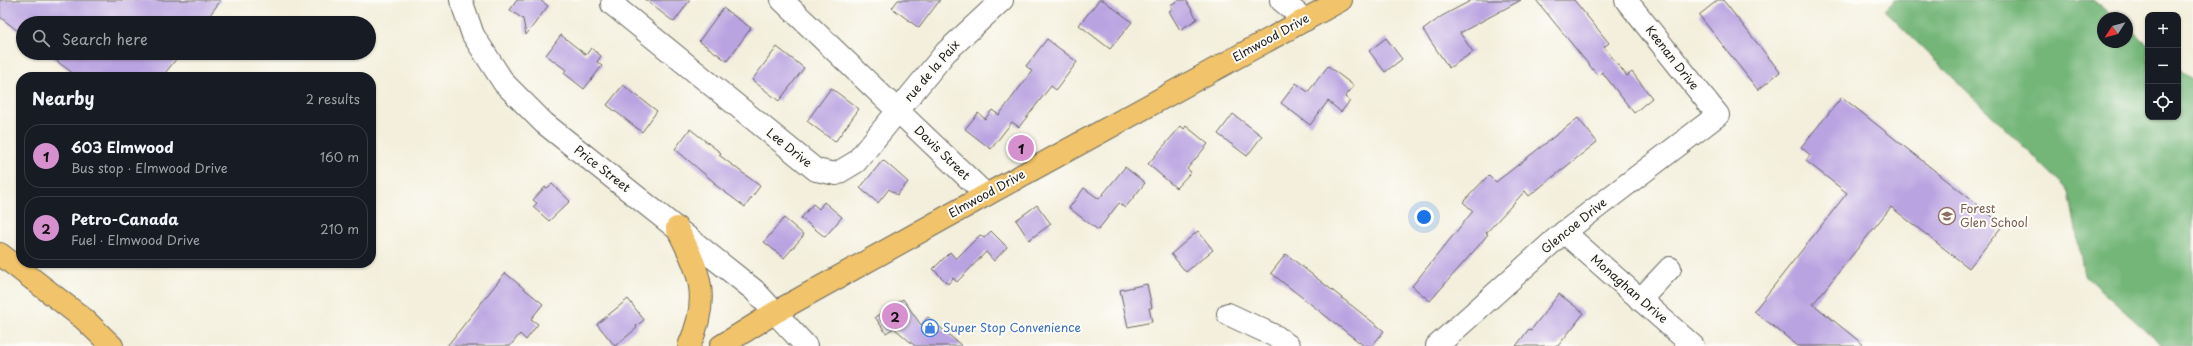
<!DOCTYPE html>
<meta charset="utf-8">
<style>
body{margin:0;font-family:"Playpen Sans",sans-serif;background:#242831;color:#f1f3f6}
.controls{position:absolute;right:12px;top:12px;display:grid;overflow:hidden;border-radius:8px;box-shadow:0 1px 3px #0004}
.controls button{width:36px;height:36px;display:grid;place-items:center;padding:0;border:0;border-bottom:1px solid #363941;background:#171b24;color:#f1f3f6;font:20px sans-serif}
.compass{position:absolute;left:2097px;top:12px;width:36px;height:36px;border-radius:50%;background:#171b24;box-shadow:0 1px 3px #0004;rotate:234deg}
.you{position:absolute;left:1424px;top:217px;width:14px;height:14px;margin:-10px;border:3px solid #fff;border-radius:50%;background:#1a73e8;box-shadow:0 0 0 6px #1a73e833}
.badge{display:grid;place-items:center;width:26px;height:26px;border-radius:50%;background:#d690ce;color:#111;font-size:13px;font-weight:700}
.pin{position:absolute;translate:-50% -50%;border:2px solid #fff;box-shadow:0 1px 4px #0006}
.list{margin:0;padding:0;list-style:none}
h2{display:flex;justify-content:space-between;align-items:center;height:52px;margin:0;padding:0 16px;font-size:17px}
h2 small{font-size:13px;font-weight:400;color:#9ea1a6}
.list li{display:grid;grid-template-columns:26px 1fr auto;gap:12px;align-items:center;box-sizing:border-box;height:64px;margin:0 8px 8px;padding:0 8px;border:1px solid #363941;border-radius:16px}
.list b{display:block;font-size:15px;white-space:nowrap}
.list p{margin:0;font-size:13px;white-space:nowrap;color:#9ea1a6}
.list em{font-size:13px;font-style:normal;color:#9ea1a6}
.icon{flex:none;width:22px;height:22px;fill:none;stroke:currentColor;stroke-width:2;stroke-linecap:round;stroke-linejoin:round}
.map{position:relative;flex:none;width:2193px;height:346px;overflow:hidden}
.search{position:absolute;background:#171b24;box-shadow:0 1px 3px #0004;left:16px;top:16px;width:360px;height:44px;display:flex;align-items:center;gap:10px;box-sizing:border-box;padding:0 14px;border-radius:22px;color:#9ea1a6;font-size:15px}
.panel{position:absolute;background:#171b24;box-shadow:0 1px 3px #0004;left:16px;top:72px;width:360px;height:196px;border-radius:16px}
.map>svg:first-child{display:block}
.forest{fill:#73b678;stroke:#48694a}
.building{fill:#baa3e1}
.lines{fill:none;stroke-linecap:round;stroke-linejoin:round}
.minor-casing{stroke:#67665f;stroke-width:24}
.major-casing{stroke:#67665f;stroke-width:24}
.highway-casing{stroke:#67665f;stroke-width:24}
.minor{stroke:#fff;stroke-width:22}
.major{stroke:#f1c36a;stroke-width:22}
.highway{stroke:#f1c36a;stroke-width:22}
.labels{text-anchor:middle;stroke-width:4;stroke-linejoin:round;paint-order:stroke}
.street-label{font-size:12px;fill:#1c1c1c;stroke:#fdfcf7}
.education-label{font-size:12px;fill:#785e54;stroke:#fdfcf7;text-anchor:start}
.shop-label{font-size:12px;fill:#366cbe;stroke:#fdfcf7;text-anchor:start}
</style>
<div class="map">
<svg width="2193" height="346" viewBox="0 0 2193 346">
<rect width="100%" height="100%" fill="#fdfcf7"/>
<filter id="ink" filterUnits="userSpaceOnUse"><feTurbulence type="fractalNoise" baseFrequency=".025" numOctaves="2"/><feDisplacementMap in="SourceGraphic" scale="8" xChannelSelector="R" yChannelSelector="G"/><feConvolveMatrix kernelMatrix="1 2 1 2 8 2 1 2 1" color-interpolation-filters="sRGB"/></filter>
<filter id="wash" filterUnits="userSpaceOnUse"><feTurbulence type="fractalNoise" baseFrequency=".012" numOctaves="4" result="noise"/><feDisplacementMap in="SourceGraphic" scale="16" xChannelSelector="R" yChannelSelector="G"/><feGaussianBlur stdDeviation="0.9" result="paint"/><feColorMatrix in="noise" values="0 0 0 0 0 0 0 0 0 0 0 0 0 0 0 0 0 1.4 0 .05"/><feComposite in="paint" operator="in"/></filter>
<g filter="url(#wash)">
<rect width="100%" height="100%" fill="#f3efdc"/>
<polygon class="forest" points="1894,0 2093,0 2115,18 2103,18 2103,42 2127,42 2127,27 2148,44 2148,117 2178,117 2178,68 2193,80 2193,346 2163,346 2084,275 2069,191 1884,10"/>
<g id="blocks">
<g class="building">
<polygon points="0,0 221,0 204,23 23,23 23,35 0,17"/>
<polygon points="517,0 540,0 548,6 526,35 523,19 510,10"/>
<polygon points="645,0 690,0 674,22"/>
<polygon points="898,0 940,0 919,28 892,8"/>
<polygon points="1099,0 1103,0 1132,22 1110,49 1079,25"/>
<polygon points="1179,0 1186,0 1197,19 1180,30 1169,11 1173,9 1170,5"/>
<polygon points="1472,0 1521,0 1460,33 1473,52 1449,68 1423,30 1442,16"/>
<polygon points="1536,0 1574,0 1609,43 1604,47 1627,76 1632,72 1652,98 1634,113 1602,72 1598,76"/>
<polygon points="1718,0 1723,0 1780,72 1758,90 1699,15"/>
<polygon points="723,8 751,28 727,61 699,41"/>
<polygon points="561,35 586,55 591,48 601,56 597,62 602,66 584,89 564,73 566,70 546,55"/>
<polygon points="1386,38 1402,59 1385,72 1369,51"/>
<polygon points="1047,39 1077,62 1056,90 1051,86 1019,127 1012,122 991,149 965,129 978,113 985,119 992,110 999,115 1032,71 1026,66"/>
<polygon points="777,47 804,68 779,101 752,80"/>
<polygon points="46,53 181,53 162,77 78,77"/>
<polygon points="1328,66 1354,86 1345,97 1350,101 1341,112 1328,101 1310,125 1281,103 1296,83 1308,92"/>
<polygon points="623,85 657,111 642,132 607,105"/>
<polygon points="831,88 859,109 835,142 807,121"/>
<polygon points="1842,97 2003,225 1969,268 1891,207 1813,304 1865,346 1798,346 1754,311 1847,193 1806,161 1810,155 1801,147"/>
<polygon points="1233,114 1262,136 1247,156 1218,134"/>
<polygon points="1578,118 1597,142 1529,196 1525,191 1486,233 1488,234 1480,244 1430,301 1412,286 1473,211 1463,202 1489,175 1496,182"/>
<polygon points="1181,126 1184,129 1186,126 1208,144 1187,169 1191,172 1176,188 1148,164"/>
<polygon points="690,129 721,153 719,155 760,186 745,207 714,184 715,183 675,149"/>
<polygon points="883,160 908,182 897,195 889,189 878,203 860,188"/>
<polygon points="1125,167 1145,183 1125,208 1119,203 1098,230 1069,208 1084,188 1099,199"/>
<polygon points="552,184 570,201 549,221 533,207 537,203 533,200 545,187 547,188"/>
<polygon points="824,202 842,217 825,237 801,218 813,204 819,209"/>
<polygon points="1037,205 1051,224 1029,240 1016,220"/>
<polygon points="784,218 804,235 784,258 764,242"/>
<polygon points="991,231 1007,247 994,261 986,252 957,282 953,278 948,284 933,269 950,252 956,259 980,235 984,238"/>
<polygon points="1198,231 1213,250 1186,272 1171,254"/>
<polygon points="1286,254 1384,331 1372,346 1364,346 1271,273"/>
<polygon points="505,273 543,304 531,319 538,324 526,340 520,334 510,346 447,346"/>
<polygon points="1147,284 1152,308 1149,308 1152,322 1128,327 1120,290"/>
<polygon points="1559,294 1584,313 1558,346 1516,346 1529,329 1531,330"/>
<polygon points="628,299 644,320 636,326 637,328 615,346 597,324"/>
<polygon points="903,299 921,325 928,317 962,346 915,346 894,328 886,333 875,317"/>
</g>
</g>
</g>
<g filter="url(#ink)">
<use href="#blocks" fill-opacity="0" stroke="#67665f" stroke-width="1"/>
<g class="lines">
<g class="minor-casing">
<g id="minor">
<polyline points="461,0 473,35 504,83 544,123 754,290 806,346"/>
<polyline points="615,0 612,4 816,170 836,174 856,162 946,52 1002,0"/>
<polyline points="782,0 986,195"/>
<polyline points="1281,0 1305,20"/>
<polyline points="1564,232 1693,346"/>
<polyline points="1640,300 1670,268"/>
<polyline points="1228,314 1277,337 1289,346"/>
<polyline points="1437,346 1558,237 1718,115 1626,0"/>
</g>
</g>
<g class="major-casing">
<g id="major">
<path d="M677 228C700 273 711 297 689 346"/>
<polyline points="721,346 774,313 986,195 1341,0"/>
</g>
</g>
<g class="highway-casing">
<polyline id="highway" points="0,254 84,319 112,346"/>
</g>
<use href="#minor" class="minor"/>
<use href="#major" class="major"/>
<use href="#highway" class="highway"/>
</g>
</g>
<defs>
<g id="school-ring" transform="scale(0.9)"><circle r="9.5" fill="#fdfcf7" stroke="#8d6e63" stroke-width="1.5"/><path d="M0-5L7-2L0 1L-7-2ZM-4 1L0 2.5L4 1V4Q0 6-4 4Z" fill="#8d6e63"/></g>
<g id="shop-ring" transform="scale(0.9)"><circle r="9.5" fill="#fdfcf7" stroke="#3f7fe0" stroke-width="1.5"/><path d="M-5-2.5h2.3a2.7 3.5 0 0 1 5.4 0H5L5.5 6h-11ZM-1.5-2.5h3a1.5 2.3 0 0 0-3 0Z" fill="#3f7fe0"/></g>
</defs>
<g fill-rule="evenodd">
<use href="#school-ring" x="1947" y="216"/>
<use href="#shop-ring" x="930" y="328"/>
</g>
<g class="labels">
<g class="street-label">
<text transform="translate(1271 38) rotate(-29)" y="4">Elmwood Drive</text>
<text transform="translate(1672 58) rotate(52)" y="4">Keenan Drive</text>
<text transform="translate(932 71) rotate(-49)" y="4">rue de la Paix</text>
<text transform="translate(789 148) rotate(39)" y="4">Lee Drive</text>
<text transform="translate(942 153) rotate(44)" y="4">Davis Street</text>
<text transform="translate(602 169) rotate(38)" y="4">Price Street</text>
<text transform="translate(987 194) rotate(-29)" y="4">Elmwood Drive</text>
<text transform="translate(1574 226) rotate(-39)" y="4">Glencoe Drive</text>
<text transform="translate(1629 289) rotate(41)" y="4">Monaghan Drive</text>
</g>
<g class="education-label">
<text x="1960" y="213">Forest<tspan x="1960" dy="14">Glen School</tspan></text>
</g>
<g class="shop-label">
<text x="943" y="332">Super Stop Convenience</text>
</g>
</g>
</svg>
<div class="controls">
<button>+</button>
<button>−</button>
<button><svg class="icon" aria-label="locate" viewBox="0 0 24 24"><circle cx="12" cy="12" r="6"/><path d="M12 2v4M12 18v4M2 12h4M18 12h4"/></svg></button>
</div>
<svg class="compass" viewBox="-18 -18 36 36"><path d="M0-13l5 13h-10z" fill="#e53935"/><path d="M0 13l5-13h-10z" fill="#9ea1a6"/></svg>
<div class="you"></div>
<div class="pin badge" style="left:1021px;top:148px">1</div>
<div class="pin badge" style="left:895px;top:316px">2</div>
<div class="search"><svg class="icon" aria-label="search" viewBox="0 0 24 24"><circle cx="10" cy="10" r="6"/><path d="M15 15l6 6"/></svg>Search here</div>
<section class="panel">
<h2>Nearby<small>2 results</small></h2>
<ul class="list">
<li><span class="badge">1</span><div><b>603 Elmwood</b><p>Bus stop · Elmwood Drive</p></div><em>160 m</em></li>
<li><span class="badge">2</span><div><b>Petro-Canada</b><p>Fuel · Elmwood Drive</p></div><em>210 m</em></li>
</ul>
</section>
</div>
